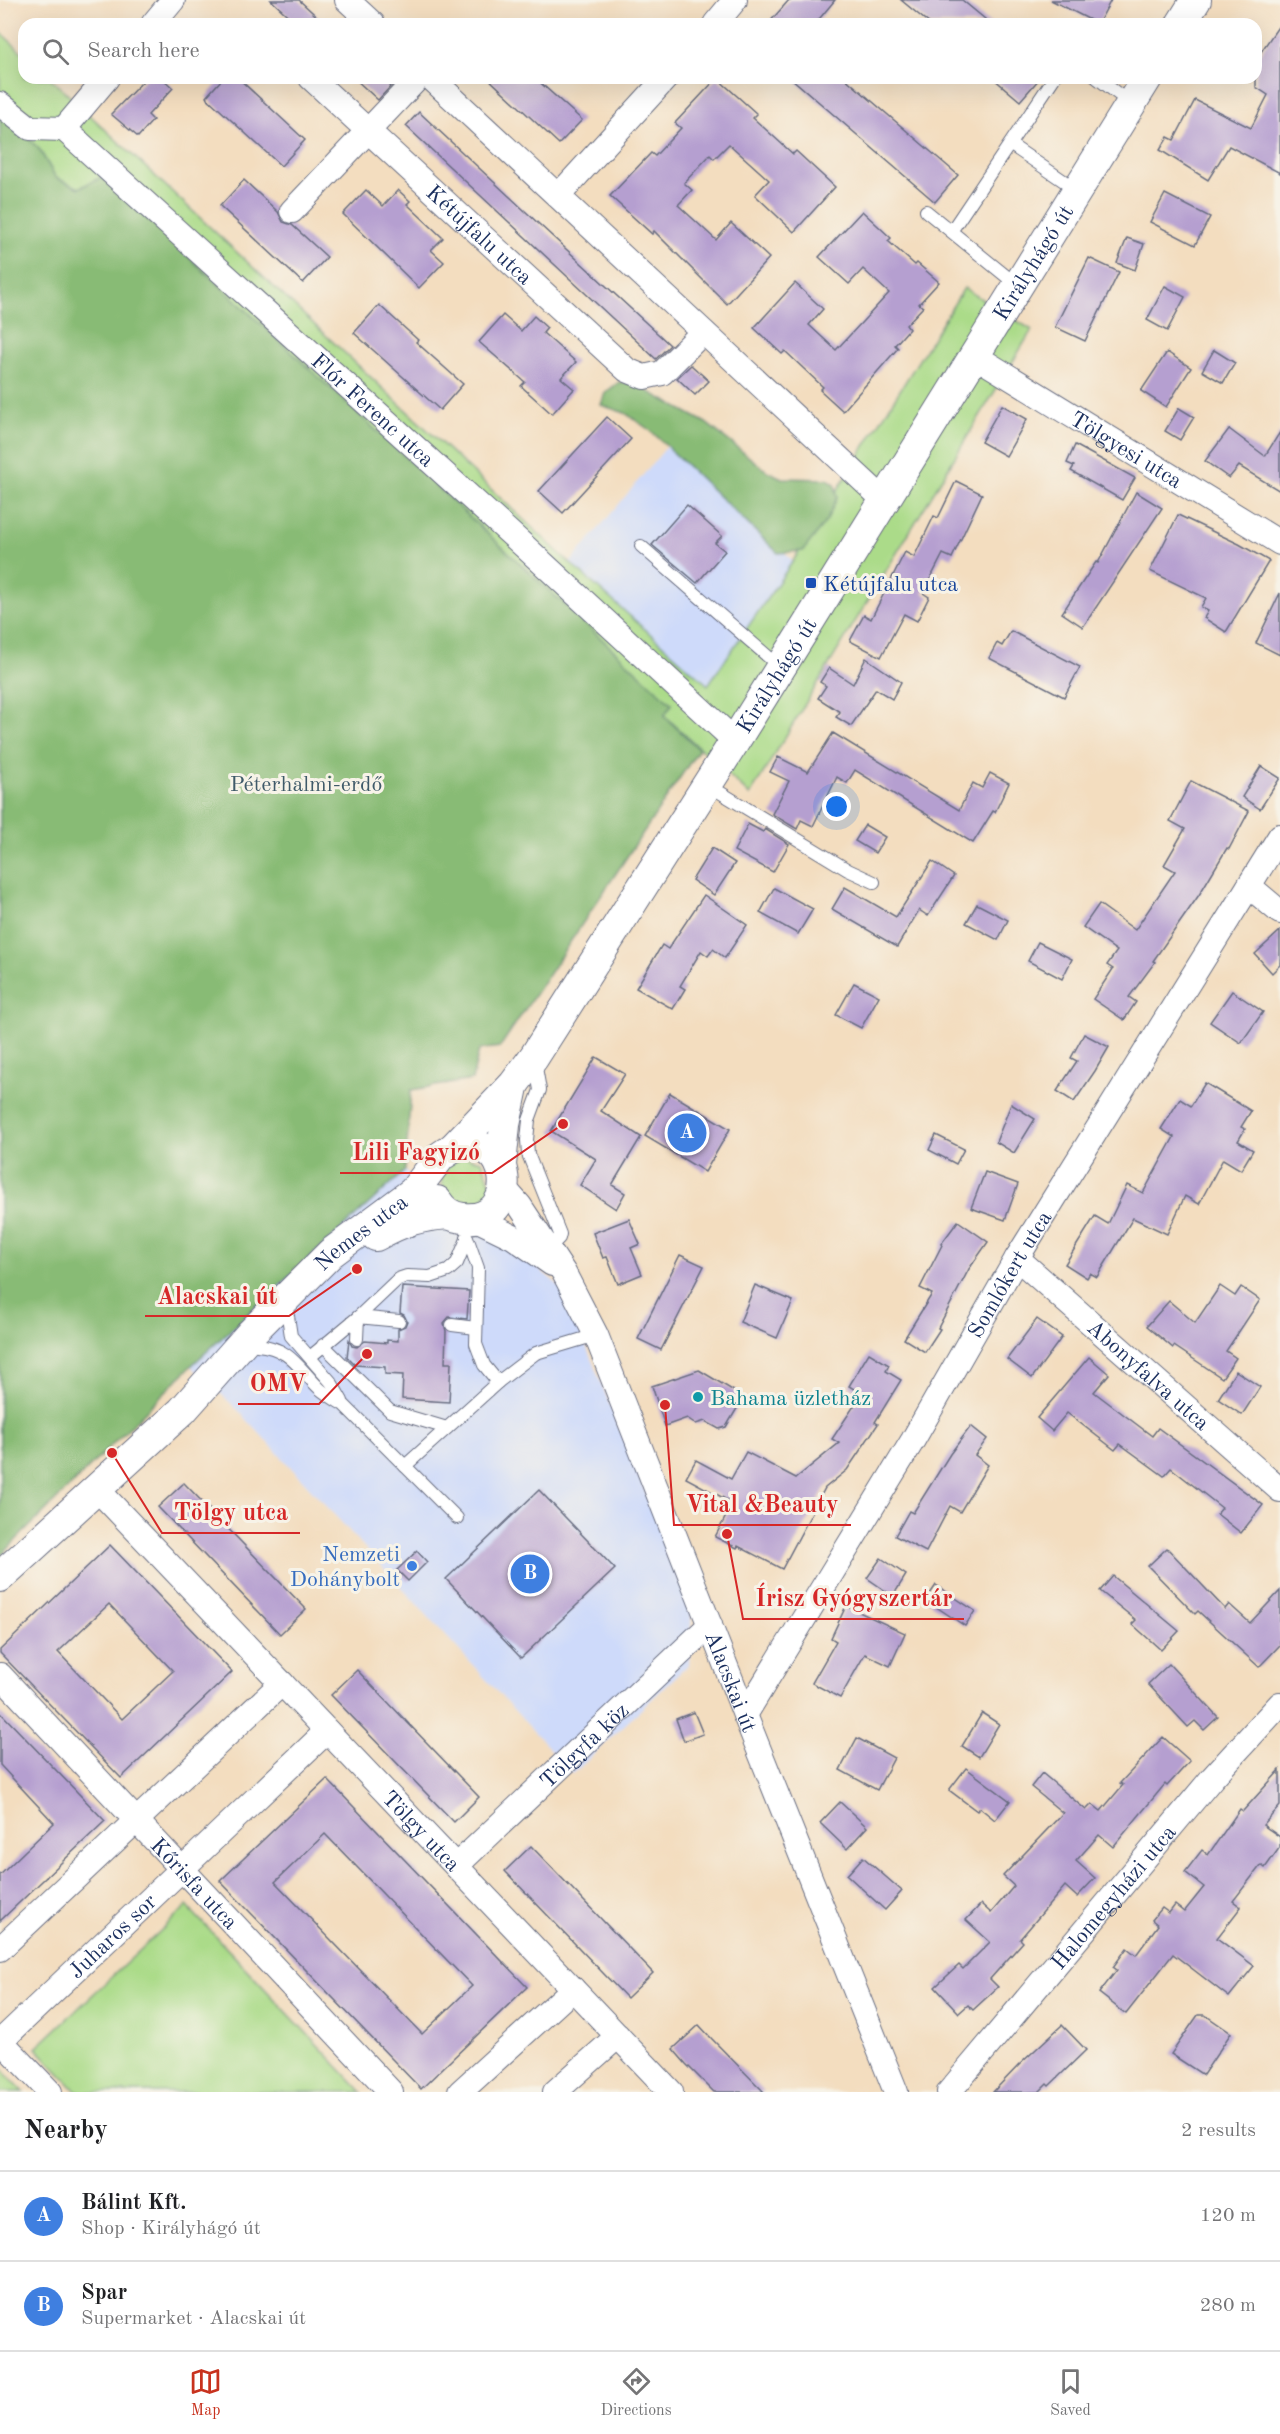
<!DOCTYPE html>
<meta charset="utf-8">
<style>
body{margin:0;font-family:"Old Standard TT",serif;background:#f6f6f6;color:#202124}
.you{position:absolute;left:837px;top:807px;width:21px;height:21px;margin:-15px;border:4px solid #fff;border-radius:50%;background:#1a73e8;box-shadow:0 0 0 9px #1a73e833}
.badge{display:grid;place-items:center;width:39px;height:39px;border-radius:50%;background:#c8321e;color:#fff;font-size:20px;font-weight:700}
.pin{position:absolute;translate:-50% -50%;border:3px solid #fff;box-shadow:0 2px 6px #0006}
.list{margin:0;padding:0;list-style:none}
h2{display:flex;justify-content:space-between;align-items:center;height:78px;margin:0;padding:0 24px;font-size:26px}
h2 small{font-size:20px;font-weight:400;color:#757577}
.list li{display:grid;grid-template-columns:39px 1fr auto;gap:18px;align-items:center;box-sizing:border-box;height:90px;padding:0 24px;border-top:2px solid #e0e0e0}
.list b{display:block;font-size:22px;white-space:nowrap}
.list p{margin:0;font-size:20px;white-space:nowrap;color:#757577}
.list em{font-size:20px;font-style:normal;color:#757577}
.icon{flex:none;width:33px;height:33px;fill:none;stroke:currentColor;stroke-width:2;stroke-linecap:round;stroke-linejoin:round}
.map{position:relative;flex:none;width:1280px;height:2092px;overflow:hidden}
.search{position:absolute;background:#fff;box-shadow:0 6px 24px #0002;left:18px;right:18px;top:18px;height:66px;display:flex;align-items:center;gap:15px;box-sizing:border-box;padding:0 21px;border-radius:18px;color:#757577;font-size:22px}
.sheet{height:258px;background:#fff}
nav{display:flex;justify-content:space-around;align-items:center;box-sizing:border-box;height:84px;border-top:2px solid #e0e0e0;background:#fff;font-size:16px;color:#757577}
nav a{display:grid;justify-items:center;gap:3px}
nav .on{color:#c8321e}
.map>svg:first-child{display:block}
.built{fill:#cedafa}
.green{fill:#abdb89;stroke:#638574;stroke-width:1.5}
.forest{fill:#88bb75;stroke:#52756a;stroke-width:1.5}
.building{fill:#b59fd0;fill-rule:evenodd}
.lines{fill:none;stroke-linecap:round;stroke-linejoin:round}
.service-casing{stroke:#676c80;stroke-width:14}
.minor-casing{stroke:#676c80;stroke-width:26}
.tertiary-casing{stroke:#676c80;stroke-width:32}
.service{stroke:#fff;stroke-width:12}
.minor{stroke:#fff;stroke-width:24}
.tertiary{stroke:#fff;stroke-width:30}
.transit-dot{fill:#1a4fb4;stroke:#f7f3e8;stroke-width:2}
.culture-dot{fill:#0f9aa8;stroke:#f7f3e8;stroke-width:2}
.shop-dot{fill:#3f7fe0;stroke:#f7f3e8;stroke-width:2}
.labels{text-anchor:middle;stroke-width:6;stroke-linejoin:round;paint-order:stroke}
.street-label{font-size:22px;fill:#1b2f5e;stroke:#f7f3e8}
.transit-label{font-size:22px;fill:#164399;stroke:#f7f3e8;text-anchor:start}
.park-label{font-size:22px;fill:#3f5a69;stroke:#f7f3e8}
.culture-label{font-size:22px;fill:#0d838f;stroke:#f7f3e8;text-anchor:start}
.shop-label{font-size:22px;fill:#366cbe;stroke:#f7f3e8;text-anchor:end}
.leader{fill:none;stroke:#d62828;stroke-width:2}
.callout-dot{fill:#d62828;stroke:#f7f3e8;stroke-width:2}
.callout-label{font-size:24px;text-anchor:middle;font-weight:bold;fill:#d62828;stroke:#f7f3e8;stroke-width:6;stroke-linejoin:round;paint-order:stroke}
</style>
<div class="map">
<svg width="1280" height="2092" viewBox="0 0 1280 2092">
<rect width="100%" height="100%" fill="#f7f3e8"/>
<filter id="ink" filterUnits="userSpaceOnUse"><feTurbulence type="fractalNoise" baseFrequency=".0167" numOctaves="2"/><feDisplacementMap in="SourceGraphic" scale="12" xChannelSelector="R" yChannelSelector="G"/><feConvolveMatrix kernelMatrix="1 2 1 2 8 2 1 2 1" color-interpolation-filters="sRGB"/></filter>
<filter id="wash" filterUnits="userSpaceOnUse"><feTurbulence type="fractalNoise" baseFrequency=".008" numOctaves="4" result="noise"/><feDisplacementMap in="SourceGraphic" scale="24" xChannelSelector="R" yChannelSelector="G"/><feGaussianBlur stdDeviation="1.35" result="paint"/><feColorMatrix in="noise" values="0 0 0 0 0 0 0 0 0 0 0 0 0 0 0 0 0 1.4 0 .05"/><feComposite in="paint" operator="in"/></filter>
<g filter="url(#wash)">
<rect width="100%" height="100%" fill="#f3ddbf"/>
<g class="built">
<polygon points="668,445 793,561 708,686 570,563"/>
<polygon points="405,1171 505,1241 563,1289 692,1607 689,1664 573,1774 238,1410 191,1366"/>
</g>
<g class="green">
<polygon points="0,32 24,54 24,78 50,78 570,563 708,685 793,561 964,288 1032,330 750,795 664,715 672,704 102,177 79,188 56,178 39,149 0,111"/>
<path d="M464 1157 482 1161 492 1187 481 1203 462 1206C450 1198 433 1184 447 1167 451 1163 459 1160 464 1157Z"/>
<polygon points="187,1906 362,2092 77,2092 36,2048"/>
<polygon points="0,2067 24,2092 0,2092"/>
</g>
<g class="forest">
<polygon points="0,111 39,149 56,178 79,188 102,177 672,704 664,716 699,749 500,1047 479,1050 472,1080 411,1090 405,1171 191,1366 0,1556"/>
<polygon points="619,382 633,383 706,423 767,471 782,478 828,479 835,484 837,498 827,520 803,551 778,553 651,431 625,413 601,405 605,393"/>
</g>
<g id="blocks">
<g class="building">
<polygon points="271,0 299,0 325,24 297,24"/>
<polygon points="789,0 835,0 815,24 768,24"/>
<polygon points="901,0 962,0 991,24 930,24"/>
<polygon points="1051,0 1111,0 1098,24"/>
<polygon points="1280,24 1280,173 1229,146 1208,180 1160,150 1168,137 1174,140 1195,100 1251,128 1268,95 1256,87 1256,59"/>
<polygon points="146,78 162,78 173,88 148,115 153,120 138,137 111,114"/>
<polygon points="223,78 238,78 305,140 281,166 206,97"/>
<polygon points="354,78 383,78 391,86 378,100"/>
<polygon points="488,78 535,78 582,120 559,144"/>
<polygon points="717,78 757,114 753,118 793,154 796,151 835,187 794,232 755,195 769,180 729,144 714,159 710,155 684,183 692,190 678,205 716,240 731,223 769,258 727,304 654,231 652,234 610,196 651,153 655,156 681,128 675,123"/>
<polygon points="791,78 845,78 958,175 935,202"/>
<polygon points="993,78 1040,78 1020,101"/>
<polygon points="419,112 540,225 670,345 656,359 569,278 406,126"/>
<polygon points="244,180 278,212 283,222 292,225 327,257 303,283 220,206"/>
<polygon points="366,190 383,206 398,190 410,201 407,204 443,238 431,250 444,262 419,288 343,214"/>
<polygon points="1165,194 1210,217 1195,245 1150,222"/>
<polygon points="862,211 891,238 888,241 915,265 917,263 939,282 919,304 923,307 906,325 909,329 895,345 898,348 843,411 820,390 823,387 785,351 782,354 754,328 795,283 823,309 809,325 836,350 889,293 863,269 849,284 819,257"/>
<polygon points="1127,238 1144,244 1135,270 1117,263"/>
<polygon points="1089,258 1119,272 1085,341 1055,327"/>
<polygon points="1165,286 1185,297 1167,331 1147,320"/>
<polygon points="379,305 418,340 416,342 463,384 440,410 354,333"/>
<polygon points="503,315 521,331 534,316 547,328 543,333 576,362 561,378 574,389 552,414 521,386 525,382 479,342"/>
<polygon points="1214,350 1235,363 1223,383 1202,371"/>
<polygon points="1167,352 1191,368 1166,407 1141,391"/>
<polygon points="691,365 709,381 695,395 677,378"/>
<polygon points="1002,405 1027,419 1006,456 981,442"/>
<polygon points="1179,408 1194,417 1180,440 1165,431"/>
<polygon points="607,417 631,439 563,513 539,491"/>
<polygon points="1229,429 1265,456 1280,432 1280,491 1239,466 1229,478 1205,461"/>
<polygon points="1075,445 1135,478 1122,500 1071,471 1074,466 1067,463"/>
<polygon points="956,481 982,494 952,558 943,554 923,593 929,597 917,621 904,614 881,657 850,641 864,615 871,619 905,552 914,557 934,516 938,518"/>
<polygon points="1136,492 1162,508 1083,627 1062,613 1096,562 1098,563"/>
<polygon points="687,505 722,536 715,543 725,551 697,583 652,545"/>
<polygon points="1178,515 1239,544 1269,561 1226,632 1204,618 1208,611 1201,607 1206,598 1150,571"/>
<polygon points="1280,593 1280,655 1256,643"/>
<polygon points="1011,631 1080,667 1064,697 989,658 997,643 1002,646"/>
<polygon points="866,658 901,682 892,699 876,689 851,726 836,717 840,712 818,698 826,686 820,682 829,668 853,684"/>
<polygon points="833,733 959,810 973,783 982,788 990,773 1009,783 995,812 993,811 973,843 855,770 847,783 837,777 813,826 801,820 797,829 772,814 789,781 770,772 778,757 808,772"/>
<polygon points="1261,766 1280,778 1260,809 1242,797"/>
<polygon points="1191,781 1249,811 1229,849 1227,848 1199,895 1153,961 1155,962 1129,997 1136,1002 1124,1020 1093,999 1113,969 1107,965 1117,951 1083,927 1099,904 1135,930 1175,871 1164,865 1185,829 1170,821"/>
<polygon points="748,824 763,832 765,829 789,844 773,872 734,851"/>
<polygon points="865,825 885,837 875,853 855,841"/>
<polygon points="712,848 735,863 714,895 692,880"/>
<polygon points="932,861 954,876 928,916 919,910 897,947 832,909 845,887 896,917"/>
<polygon points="774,888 813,909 798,934 760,913"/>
<polygon points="704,895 747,925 725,958 713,949 708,956 701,951 680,986 685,989 673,1009 636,988 662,945 668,949"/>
<polygon points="977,904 1008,920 998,940 966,923"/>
<polygon points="1280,931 1280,965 1272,973 1255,954"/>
<polygon points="1038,942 1072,959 1062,979 1028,961"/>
<polygon points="854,983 879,996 861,1028 836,1015"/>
<polygon points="1232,991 1263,1012 1241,1043 1210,1022"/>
<polygon points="1084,1034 1109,1047 1095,1071 1074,1102 1057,1091 1077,1061 1071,1058"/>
<polygon points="596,1057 625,1074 601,1111 641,1137 612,1185 625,1193 616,1209 580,1185 596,1159 551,1131"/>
<polygon points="1205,1083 1251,1111 1241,1127 1245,1129 1238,1141 1253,1150 1241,1170 1223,1159 1199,1204 1185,1196 1167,1234 1133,1218 1097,1277 1090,1273 1087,1278 1065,1264 1095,1216 1108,1224 1127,1185 1143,1193 1174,1137 1161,1129 1180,1099 1191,1106"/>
<polygon points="670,1093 730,1129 705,1172 645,1136"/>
<polygon points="1011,1104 1035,1119 1014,1153 996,1142"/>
<polygon points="936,1135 964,1149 956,1164 929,1150"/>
<polygon points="985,1172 1018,1184 1005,1220 971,1208"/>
<polygon points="629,1219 640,1244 631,1248 642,1274 618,1284 607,1257 603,1258 593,1233"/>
<polygon points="958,1221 988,1242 969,1269 938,1328 940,1329 925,1352 904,1339 932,1294 920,1288 942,1245 941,1244"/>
<polygon points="680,1255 704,1266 661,1350 638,1339"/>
<polygon points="755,1285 793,1301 777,1338 740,1322"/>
<polygon points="1220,1286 1235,1296 1241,1287 1260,1300 1226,1351 1236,1358 1222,1378 1174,1346 1173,1348 1147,1326 1169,1301 1195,1323"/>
<polygon points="402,1287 469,1291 467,1319 449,1317 444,1323 446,1331 445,1363 451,1363 449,1402 402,1399 403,1375 385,1374 385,1367 355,1365 347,1357 349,1340 352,1346 357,1347 365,1341 387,1343 387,1340 398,1341 398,1329 405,1326 407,1321 404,1315 400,1313"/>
<polygon points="1037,1319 1062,1337 1032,1378 1007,1359"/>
<polygon points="869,1353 889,1365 886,1371 901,1380 875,1422 878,1424 847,1470 825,1488 782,1569 738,1546 737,1548 715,1537 733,1503 686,1478 696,1460 731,1479 746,1452 796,1478 839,1443 832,1439 862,1394 849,1386"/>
<polygon points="1089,1357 1109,1374 1094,1392 1152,1436 1158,1428 1263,1505 1241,1533 1217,1514 1222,1508 1171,1468 1164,1476 1120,1444 1115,1450 1067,1413 1052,1431 1037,1418"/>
<polygon points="699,1370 739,1394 742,1400 726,1427 719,1429 705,1421 696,1424 687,1418 665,1426 652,1386"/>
<polygon points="1236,1371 1260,1387 1242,1415 1218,1399"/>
<polygon points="971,1426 987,1439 975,1455 988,1465 960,1512 950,1506 926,1552 895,1536 909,1511 913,1513 950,1454"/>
<polygon points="184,1483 306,1609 280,1634 158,1507"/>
<polygon points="539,1490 615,1569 521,1658 446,1579"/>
<path d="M110 1545 232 1672 121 1778 0 1653V1650ZM109 1604 173 1671 122 1719 58 1652Z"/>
<polygon points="1167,1548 1225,1609 1229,1604 1250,1623 1280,1591 1280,1645 1259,1667 1198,1611 1195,1614 1148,1566"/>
<polygon points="417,1551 427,1562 408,1581 397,1570"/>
<polygon points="881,1558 906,1575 893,1596 867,1578"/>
<polygon points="1113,1576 1179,1631 1161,1650 1132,1624 1136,1620 1100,1591"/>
<polygon points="936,1585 975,1611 965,1626 926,1600"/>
<polygon points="846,1606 905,1633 890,1666 865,1654 840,1698 812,1683 836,1641 831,1638"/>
<polygon points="1169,1664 1218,1717 1204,1730 1195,1721 1188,1727 1148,1684"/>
<polygon points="357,1670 479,1797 454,1822 331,1695"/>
<polygon points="0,1712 105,1821 0,1921 0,1875 54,1823 0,1765"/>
<polygon points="694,1712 703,1734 684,1741 676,1719"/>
<polygon points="982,1713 999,1724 979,1757 962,1746"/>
<polygon points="1163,1737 1190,1761 1167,1786 1165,1784 1113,1847 1099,1835 1076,1861 1095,1878 1077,1897 1065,1886 1020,1939 1023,1942 990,1979 998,1987 973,2010 968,2005 959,2013 935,1987 959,1965 963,1969 990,1942 966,1920 981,1904 991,1913 1014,1886 1003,1876 1063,1813 1031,1787 1042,1773 1086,1810 1092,1804 1101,1811 1123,1785 1120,1783"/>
<polygon points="857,1738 894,1758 877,1790 840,1770"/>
<polygon points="966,1768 1010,1801 995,1820 980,1808 977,1811 949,1790"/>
<polygon points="1280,1770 1280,1806 1263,1825 1280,1837 1280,1847 1265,1868 1261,1865 1233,1901 1241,1907 1217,1938 1254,1966 1229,1997 1173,1954 1126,2014 1099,1993 1117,1970 1113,1967 1127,1948 1136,1955 1158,1925 1152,1920 1162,1908 1169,1913 1175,1905 1184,1912 1204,1887 1185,1872 1202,1850 1208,1855 1240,1809 1243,1811"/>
<path d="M327 1779 527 1987 421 2089 220 1881ZM325 1834 472 1986 422 2034 275 1882Z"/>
<polygon points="840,1802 867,1827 847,1849 820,1823"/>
<polygon points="531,1846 653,1973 627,1998 505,1871"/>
<polygon points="863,1857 902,1891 885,1910 847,1875"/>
<polygon points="1198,2015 1205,2015 1231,2033 1203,2075 1171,2054"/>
<polygon points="699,2025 712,2039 764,2092 714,2092 686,2064 673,2049"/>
<polygon points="1062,2025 1086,2050 1049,2086 1047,2084 1039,2092 993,2092 1019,2065"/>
</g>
</g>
</g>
<g filter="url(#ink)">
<use href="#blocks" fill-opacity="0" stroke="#676c80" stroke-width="1.5"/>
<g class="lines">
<g class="service-casing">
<g id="service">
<polyline points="1097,78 1130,103"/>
<polyline points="1011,145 1077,190"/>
<polyline points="926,211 1017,285"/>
<polyline points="952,230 1054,78"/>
<polyline points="641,546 780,667"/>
<polyline points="708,785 848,870 874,882"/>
<polyline points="535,1062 540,1090 529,1120 527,1140 528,1154 560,1234 559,1238 548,1249"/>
<polyline points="467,1237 478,1268 476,1344 484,1365 498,1382"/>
<polyline points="288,1316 291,1336 331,1382 342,1401"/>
<polyline points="452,1325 476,1328"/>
<polyline points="357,1339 358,1317 399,1321"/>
<path d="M257 1345C291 1348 298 1368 320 1389 327 1395 336 1400 344 1405L457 1518"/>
<polyline points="323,1345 390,1411 447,1428"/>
<polyline points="310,1357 358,1317 398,1279 407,1276 430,1277 448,1271 457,1263 467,1239"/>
<polyline points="405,1466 498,1382 536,1353 596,1335"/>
</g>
</g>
<g class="minor-casing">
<g id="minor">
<polyline points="347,0 373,24"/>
<polyline points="153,24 173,0"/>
<polyline points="715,24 735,0"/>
<path id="s1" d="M311 78 627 370 644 377 662 373 703 332"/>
<polyline points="431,78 884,500"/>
<path id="s2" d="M0 104 30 128 64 129 523 545 735 741"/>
<polyline points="64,129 107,78"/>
<polyline points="558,196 666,78"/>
<polyline points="292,211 418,78"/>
<path id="s3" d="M975 356 1280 543"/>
<polyline points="1249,886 1280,912"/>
<path id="s4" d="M504 1188 520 1206 564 1273 596 1335 745 1715 896 2092"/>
<polyline points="474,1218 513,1237 552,1264"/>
<path id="s5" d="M1017 1258 1280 1490"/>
<path id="s6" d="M98 1490 671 2092"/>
<path id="s7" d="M0 1675 391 2092"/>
<path id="s8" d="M745 1715 913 1440 1017 1258 1280 836"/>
<path id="s9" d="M456 1866 710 1625"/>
<polyline points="0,1949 282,1683"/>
<polyline points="0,2040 50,2092"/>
<path id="s10" d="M1 2041 327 1731"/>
<polyline points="460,2092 573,1989"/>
<polyline points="555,2092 618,2036"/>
<path id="s11" d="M949 2092 1213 1777 1280 1704"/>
</g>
</g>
<g class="tertiary-casing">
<g id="tertiary">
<polyline points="1181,24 1196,0"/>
<polyline points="501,1165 505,1125 513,1087"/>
<path d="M437 1201C443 1211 452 1217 463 1218 523 1225 514 1126 453 1148"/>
<path d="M376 1236C402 1221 420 1216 449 1214"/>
<path id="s12" d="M0 1577 182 1411 252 1332 331 1253 413 1192 441 1156 453 1148 514 1084 534 1057 735 741 1147 78"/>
</g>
</g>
<use href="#service" class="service"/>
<use href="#minor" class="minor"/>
<use href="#tertiary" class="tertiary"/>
</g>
</g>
<rect class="transit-dot" x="805" y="577" width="12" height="12" rx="3"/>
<circle class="culture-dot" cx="698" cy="1397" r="6"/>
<circle class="shop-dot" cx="412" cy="1566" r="6"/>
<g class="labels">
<g class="street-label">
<text dy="8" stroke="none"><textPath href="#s1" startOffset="230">Kétújfalu utca</textPath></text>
<text dy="8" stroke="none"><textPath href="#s12" startOffset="1686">Királyhágó út</textPath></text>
<text dy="8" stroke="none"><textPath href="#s2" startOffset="490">Flór Ferenc utca</textPath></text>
<text dy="8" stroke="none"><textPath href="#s3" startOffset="178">Tölgyesi utca</textPath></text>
<text dy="8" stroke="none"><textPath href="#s12" startOffset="1200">Királyhágó út</textPath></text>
<text dy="8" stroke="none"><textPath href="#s12" startOffset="500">Nemes utca</textPath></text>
<text dy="8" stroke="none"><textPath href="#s8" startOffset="514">Somlókert utca</textPath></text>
<text dy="8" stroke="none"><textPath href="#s5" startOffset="176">Abonyfalva utca</textPath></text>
<text dy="8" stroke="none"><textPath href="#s4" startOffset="546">Alacskai út</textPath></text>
<text dy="8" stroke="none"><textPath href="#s9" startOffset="176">Tölgyfa köz</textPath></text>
<text dy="8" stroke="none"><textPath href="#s6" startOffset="470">Tölgy utca</textPath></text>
<text dy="8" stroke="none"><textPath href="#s7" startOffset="285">Kőrisfa utca</textPath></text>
<text dy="8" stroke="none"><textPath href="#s11" startOffset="255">Halomegyházi utca</textPath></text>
<text dy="8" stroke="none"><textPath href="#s10" startOffset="153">Juharos sor</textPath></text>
</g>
<g class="transit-label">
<text x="823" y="591">Kétújfalu utca</text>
</g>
<g class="park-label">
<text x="306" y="791">Péterhalmi-erdő</text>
</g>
<g class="culture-label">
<text x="710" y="1405">Bahama üzletház</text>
</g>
<g class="shop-label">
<text x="400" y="1561">Nemzeti<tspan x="400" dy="25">Dohánybolt</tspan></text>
</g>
</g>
<path class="leader" d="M563 1124L492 1173H340M357 1269L289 1316H145M367 1354L319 1404H238M665 1405L674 1525H851M112 1453L162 1533H300M727 1534L743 1619H964"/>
<g class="callout-dot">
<circle cx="563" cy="1124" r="6"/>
<circle cx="357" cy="1269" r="6"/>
<circle cx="367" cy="1354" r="6"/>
<circle cx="665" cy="1405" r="6"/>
<circle cx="112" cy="1453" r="6"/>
<circle cx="727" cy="1534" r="6"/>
</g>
<g class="callout-label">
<text x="416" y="1160">Lili Fagyizó</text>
<text x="217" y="1304">Alacskai út</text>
<text x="278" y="1391">OMV</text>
<text x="762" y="1512">Vital &amp;Beauty</text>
<text x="231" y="1520">Tölgy utca</text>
<text x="854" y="1606">Írisz Gyógyszertár</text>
</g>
</svg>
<div class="you"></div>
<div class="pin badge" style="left:687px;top:1133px;background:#3f7fe0">A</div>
<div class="pin badge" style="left:530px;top:1574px;background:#3f7fe0">B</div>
<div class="search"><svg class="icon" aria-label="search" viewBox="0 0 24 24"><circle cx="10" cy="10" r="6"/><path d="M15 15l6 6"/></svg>Search here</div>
</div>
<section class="sheet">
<h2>Nearby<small>2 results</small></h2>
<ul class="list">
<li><span class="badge" style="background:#3f7fe0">A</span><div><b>Bálint Kft.</b><p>Shop · Királyhágó út</p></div><em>120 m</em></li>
<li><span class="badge" style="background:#3f7fe0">B</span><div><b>Spar</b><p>Supermarket · Alacskai út</p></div><em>280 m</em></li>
</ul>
</section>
<nav>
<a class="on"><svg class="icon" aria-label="map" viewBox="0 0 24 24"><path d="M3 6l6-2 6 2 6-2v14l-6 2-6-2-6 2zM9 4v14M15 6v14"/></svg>Map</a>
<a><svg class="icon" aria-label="directions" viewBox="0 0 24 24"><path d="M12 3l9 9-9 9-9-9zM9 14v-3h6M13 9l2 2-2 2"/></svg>Directions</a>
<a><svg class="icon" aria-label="saved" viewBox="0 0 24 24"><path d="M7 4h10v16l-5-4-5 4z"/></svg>Saved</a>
</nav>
